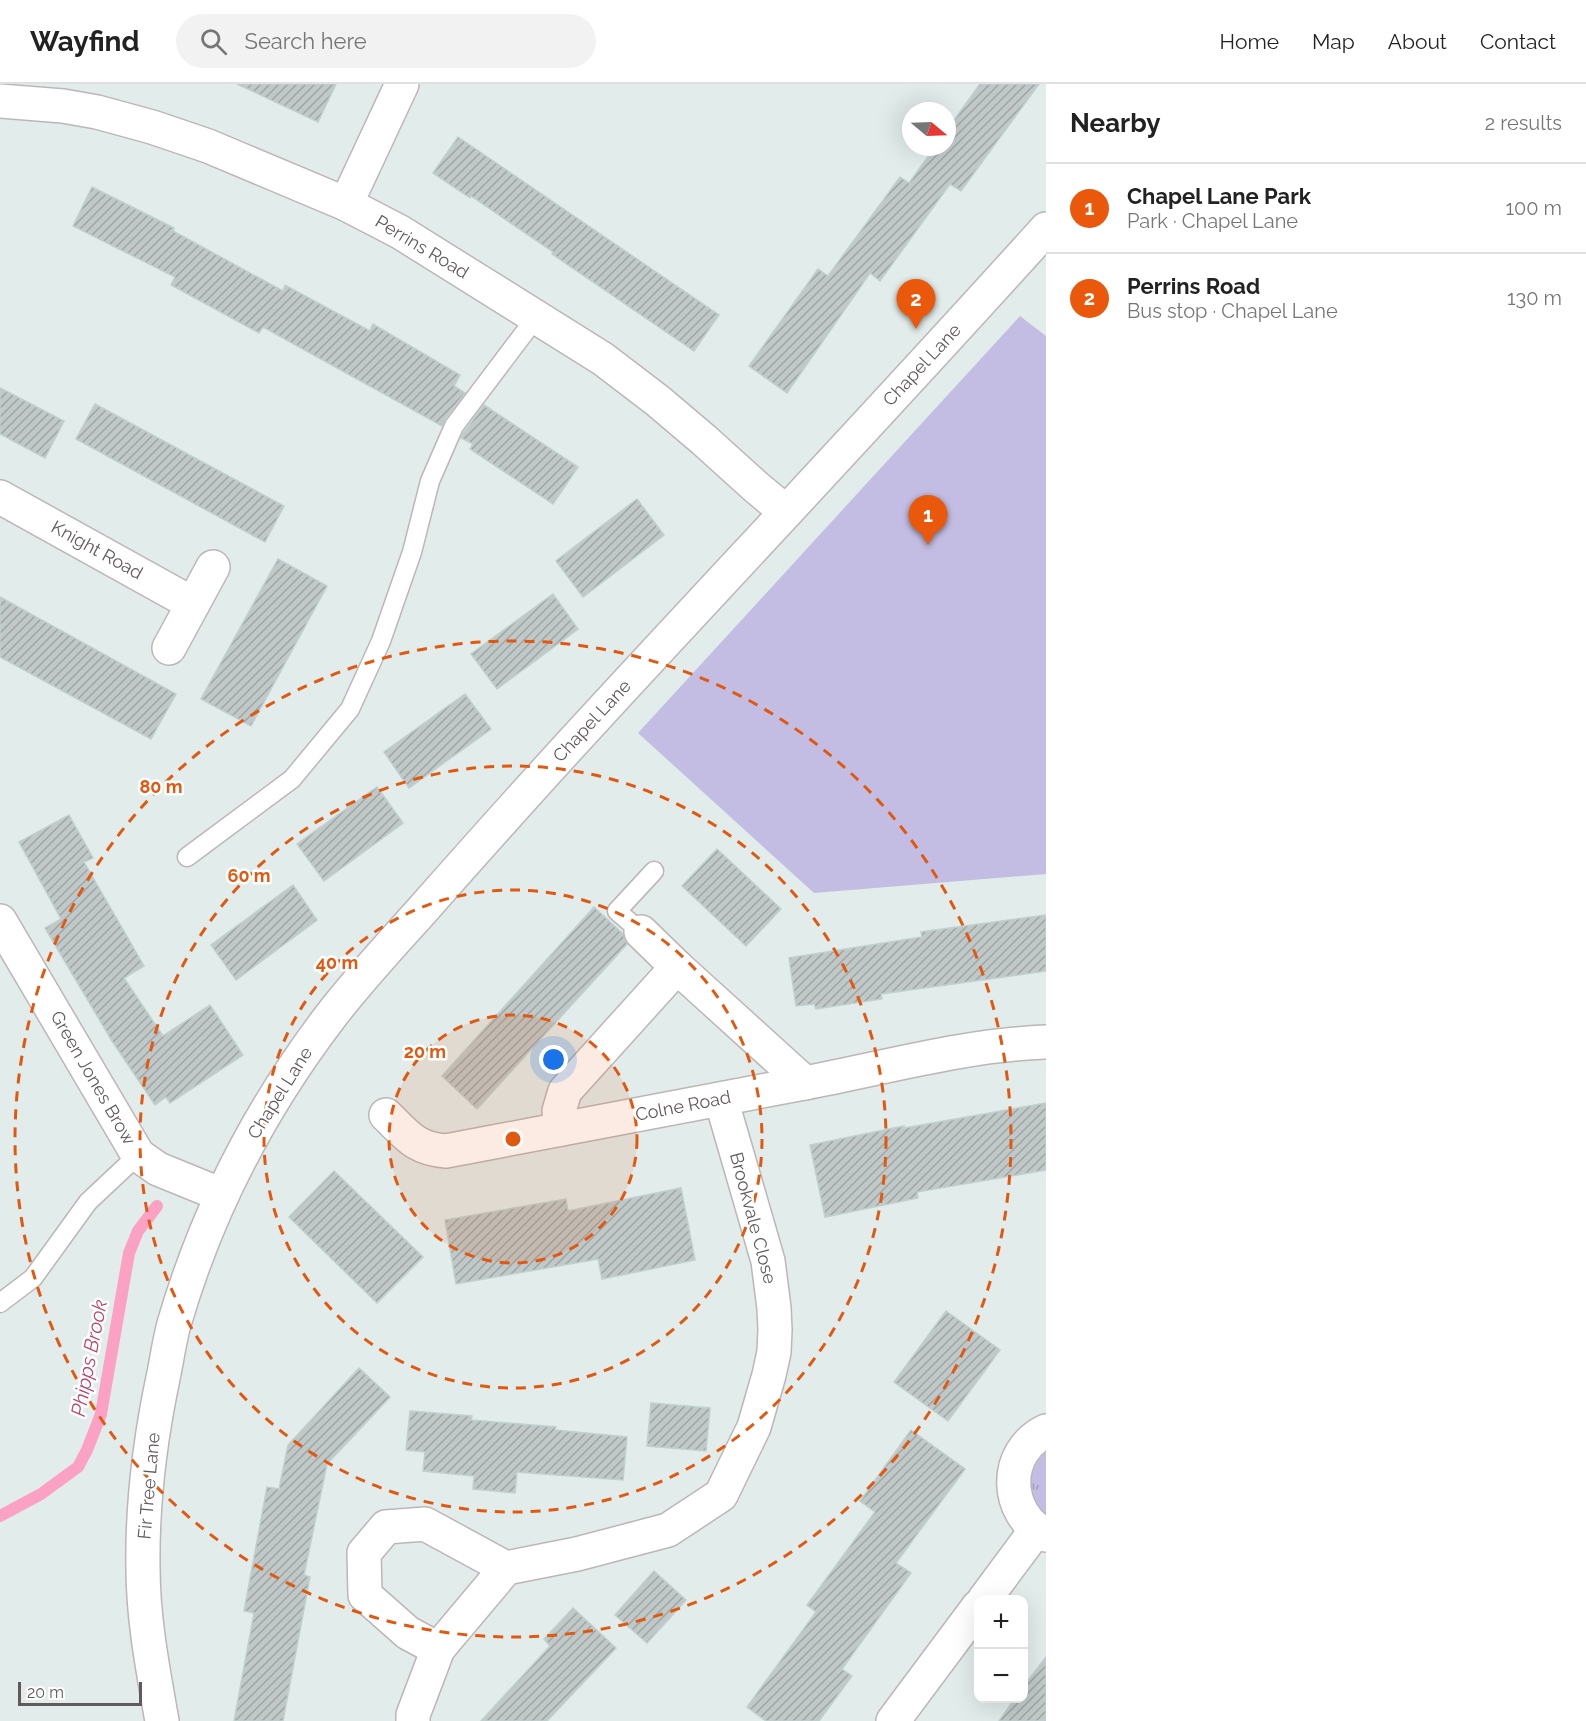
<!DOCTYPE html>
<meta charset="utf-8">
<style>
body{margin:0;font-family:Raleway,sans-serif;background:#f2f2f2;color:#222}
.controls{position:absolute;right:18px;bottom:18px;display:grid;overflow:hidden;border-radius:12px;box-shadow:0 6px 24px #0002}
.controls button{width:54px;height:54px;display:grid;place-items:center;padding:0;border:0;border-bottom:2px solid #e0e0e0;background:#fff;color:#222;font:30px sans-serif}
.compass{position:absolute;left:902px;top:18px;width:54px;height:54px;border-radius:50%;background:#fff;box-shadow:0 6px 24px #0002;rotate:109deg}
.scale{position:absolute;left:18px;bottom:15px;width:124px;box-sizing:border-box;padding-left:6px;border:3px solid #61595b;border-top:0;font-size:16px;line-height:21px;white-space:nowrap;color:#61595b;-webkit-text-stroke:4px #fff;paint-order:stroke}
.you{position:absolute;left:554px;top:976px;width:21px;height:21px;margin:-15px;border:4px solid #fff;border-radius:50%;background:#1a73e8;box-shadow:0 0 0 9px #1a73e833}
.badge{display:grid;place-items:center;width:39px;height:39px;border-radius:50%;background:#ea580c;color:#fff;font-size:20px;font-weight:700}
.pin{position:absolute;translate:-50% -50px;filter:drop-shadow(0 2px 3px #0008)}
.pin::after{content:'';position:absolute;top:32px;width:21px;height:18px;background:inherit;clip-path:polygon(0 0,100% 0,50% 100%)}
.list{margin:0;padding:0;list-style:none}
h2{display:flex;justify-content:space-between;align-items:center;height:78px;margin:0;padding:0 24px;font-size:26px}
h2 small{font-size:20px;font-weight:400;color:#767676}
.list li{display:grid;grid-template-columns:39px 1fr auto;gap:18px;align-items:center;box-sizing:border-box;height:90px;padding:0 24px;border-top:2px solid #e0e0e0}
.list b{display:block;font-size:22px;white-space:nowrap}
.list p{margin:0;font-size:20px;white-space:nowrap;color:#767676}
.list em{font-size:20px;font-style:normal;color:#767676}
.icon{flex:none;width:33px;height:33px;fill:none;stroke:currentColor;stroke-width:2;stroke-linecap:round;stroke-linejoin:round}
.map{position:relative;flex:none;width:1046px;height:1637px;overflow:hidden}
header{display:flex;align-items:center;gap:36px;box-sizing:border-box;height:84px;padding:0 30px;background:#fff;border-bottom:2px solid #e0e0e0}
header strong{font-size:28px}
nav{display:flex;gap:33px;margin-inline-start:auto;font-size:21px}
.search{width:420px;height:54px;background:#f2f2f2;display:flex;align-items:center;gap:15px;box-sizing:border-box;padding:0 21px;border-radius:33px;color:#767676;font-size:22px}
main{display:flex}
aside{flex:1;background:#fff}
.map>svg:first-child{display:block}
.grass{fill:url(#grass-tufts)}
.park{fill:#c4bde3}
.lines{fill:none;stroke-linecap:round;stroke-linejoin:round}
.stream{stroke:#fba1c3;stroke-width:12}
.building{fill:url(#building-hatch);stroke:#bfd0ce;stroke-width:1.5}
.service-casing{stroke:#bdb6b7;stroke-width:21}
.minor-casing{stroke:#bdb6b7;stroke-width:36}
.tertiary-casing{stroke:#bdb6b7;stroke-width:36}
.service{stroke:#fff;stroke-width:18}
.minor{stroke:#fff;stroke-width:33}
.tertiary{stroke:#fff;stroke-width:33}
.ring{fill:none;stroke:#e15910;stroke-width:3;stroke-dasharray:10 8}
.labels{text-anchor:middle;stroke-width:5;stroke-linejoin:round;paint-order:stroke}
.street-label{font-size:18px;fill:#61595b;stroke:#fff}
.water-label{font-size:20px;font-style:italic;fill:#bd456a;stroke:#fff}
.centre{fill:#e15910;stroke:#fff;stroke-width:3}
.ring-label{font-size:18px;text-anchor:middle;font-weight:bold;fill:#e15910;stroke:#fff;stroke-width:5;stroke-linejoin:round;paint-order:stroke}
</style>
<header>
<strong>Wayfind</strong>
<div class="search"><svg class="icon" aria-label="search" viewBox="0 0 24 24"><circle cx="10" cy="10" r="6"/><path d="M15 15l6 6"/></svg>Search here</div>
<nav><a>Home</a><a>Map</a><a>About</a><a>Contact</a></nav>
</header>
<main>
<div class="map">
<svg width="1046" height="1637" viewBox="0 0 1046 1637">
<defs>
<pattern id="grass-tufts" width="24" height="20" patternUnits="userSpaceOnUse" patternTransform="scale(1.5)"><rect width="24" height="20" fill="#c4bde3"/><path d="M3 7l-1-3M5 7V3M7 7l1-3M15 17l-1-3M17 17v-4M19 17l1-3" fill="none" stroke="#a39dbb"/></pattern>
<pattern id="building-hatch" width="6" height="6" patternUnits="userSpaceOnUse" patternTransform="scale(1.5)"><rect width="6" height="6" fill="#c0c8c8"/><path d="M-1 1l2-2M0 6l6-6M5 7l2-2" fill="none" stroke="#9fa5a5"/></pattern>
</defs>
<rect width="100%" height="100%" fill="#e1eceb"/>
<path class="grass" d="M1046 1367V1433C1027 1410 1024 1389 1046 1367Z"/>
<polygon class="park" points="1020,232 1046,252 1046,790 814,809 638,649"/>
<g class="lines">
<polyline class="stream" points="0,1432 41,1410 78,1383 87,1366 101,1330 129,1169 138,1147 157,1122"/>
</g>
<g class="building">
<polygon points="237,0 336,0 318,38"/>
<polygon points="980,0 1039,0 961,107 950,100 880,197 870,189 787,309 749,282 818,185 828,192 900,93 909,99 935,63 947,63 947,46"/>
<polygon points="458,53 719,231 694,267 552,170 553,168 471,112 470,114 433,89"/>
<polygon points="92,103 174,144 173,147 283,207 285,201 370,247 373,240 460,291 454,302 465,309 445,335 442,342 263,243 259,249 171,201 175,193 73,142"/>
<polygon points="0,304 64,337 45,374 0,350"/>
<polygon points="95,320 284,422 265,458 76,355"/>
<polygon points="484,321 578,383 553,420 470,365 473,360 461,354 464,348"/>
<polygon points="637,415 664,451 583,513 556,477"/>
<polygon points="278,475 327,502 251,642 201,615"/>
<polygon points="553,510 578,545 497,605 471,570"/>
<polygon points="0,513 176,610 151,655 0,573"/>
<polygon points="465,610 491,645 409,704 384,668"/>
<polygon points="377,703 403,739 324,797 297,760"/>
<polygon points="69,731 93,774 84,778 144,882 124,894 163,952 210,921 243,971 170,1019 166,1013 155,1021 112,957 45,844 61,835 19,758"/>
<polygon points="717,765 781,825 746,862 682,802"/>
<polygon points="293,801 317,836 236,896 211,861"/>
<polygon points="594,823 623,850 627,860 477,1025 442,992"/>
<polygon points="1046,831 1046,887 881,910 882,915 816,925 814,920 796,922 789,874 922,853 921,848"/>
<polygon points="1046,1019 1046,1086 917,1108 918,1114 825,1133 810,1061 904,1042 904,1044"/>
<polygon points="334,1087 423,1173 377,1219 289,1133"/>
<polygon points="681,1104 695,1176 602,1195 598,1175 456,1200 445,1136 566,1115 568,1127"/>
<polygon points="946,1227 1000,1266 948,1337 894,1298"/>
<polygon points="359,1284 390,1313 327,1380 304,1491 310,1493 283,1637 234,1637 254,1529 244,1527 267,1403 279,1405 288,1361"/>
<polygon points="651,1319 710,1324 706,1367 647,1362"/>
<polygon points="410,1327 472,1332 471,1336 556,1343 555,1346 627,1353 623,1396 517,1388 515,1409 473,1405 474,1392 423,1387 425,1368 406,1366"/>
<polygon points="911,1346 965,1385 896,1479 911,1489 842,1585 852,1592 819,1637 766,1637 747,1623 816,1528 807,1521 875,1428 860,1417"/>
<polygon points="654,1487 686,1516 647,1559 615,1531"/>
<polygon points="573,1524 616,1564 547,1637 481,1637 550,1562 544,1555"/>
<polygon points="1046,1573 1046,1637 999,1637 1015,1614 1023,1614 1023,1603"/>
</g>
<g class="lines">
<g class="service-casing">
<g id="service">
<polyline points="187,773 292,695 350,625 381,557 412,468 430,397 454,342 537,232"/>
<polyline points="641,848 617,827 654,787"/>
<polyline points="0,1219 33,1194 88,1118 138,1071"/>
</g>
</g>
<g class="minor-casing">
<g id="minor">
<polyline points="0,17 63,22 97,28 152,43 208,62 346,120 400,148 603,275 658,317 704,356 756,403 786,428"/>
<polyline points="346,120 402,0"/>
<polyline points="0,413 193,520"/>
<polyline points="169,564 213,483"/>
<polyline points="0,837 138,1071 158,1085 222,1111"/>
<polyline points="641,848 677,883"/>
<path d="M386 1031C407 1051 415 1065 446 1067 565 1044 685 1022 804 999 884 984 964 961 1046 958"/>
<polyline points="561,1045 559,1027 565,1007 677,883 805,999"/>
<path d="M1046 1347C1002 1368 1004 1430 1046 1451"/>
<polyline points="984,1516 1036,1446"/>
<polyline points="438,1565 408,1549 365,1511 364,1469 386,1443 425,1440 506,1484"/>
<polyline points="413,1637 413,1631 438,1565 506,1484 577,1470 668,1446 721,1411 754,1343 769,1291 774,1268 775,1246 774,1224 768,1177 721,1015"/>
<polyline points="893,1637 978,1523"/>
</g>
</g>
<g class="tertiary-casing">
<path id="tertiary" d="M162 1637C153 1586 143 1535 143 1484 142 1420 150 1356 163 1294 167 1276 169 1258 174 1240 206 1130 260 1025 330 933 359 895 393 859 425 823 485 755 546 687 608 620 754 462 902 305 1046 145"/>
</g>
<use href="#service" class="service"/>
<use href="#minor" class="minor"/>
<use href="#tertiary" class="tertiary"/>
</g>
<circle cx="513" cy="1055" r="124" fill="#e15910" fill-opacity=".12"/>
<g class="ring">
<circle cx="513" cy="1055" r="124"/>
<circle cx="513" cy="1055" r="249"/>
<circle cx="513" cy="1055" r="373"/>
<circle cx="513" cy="1055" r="498"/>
</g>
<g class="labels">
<g class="street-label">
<text transform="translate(422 163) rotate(31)" y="6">Perrins Road</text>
<text transform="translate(922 281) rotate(-47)" y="6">Chapel Lane</text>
<text transform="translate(97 466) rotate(29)" y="6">Knight Road</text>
<text transform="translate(592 637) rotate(-47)" y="6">Chapel Lane</text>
<text transform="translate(93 994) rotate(60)" y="6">Green Jones Brow</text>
<text transform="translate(280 1009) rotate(-58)" y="6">Chapel Lane</text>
<text transform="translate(683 1022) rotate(-11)" y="6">Colne Road</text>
<text transform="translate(753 1134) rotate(75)" y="6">Brookvale Close</text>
<text transform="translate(149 1402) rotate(-85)" y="6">Fir Tree Lane</text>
</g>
<g class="water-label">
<text transform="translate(89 1274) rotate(-79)" y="7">Phipps Brook</text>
</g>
</g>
<circle cx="513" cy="1055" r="9" class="centre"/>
<g class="ring-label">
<text x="161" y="709">80 m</text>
<text x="249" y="798">60 m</text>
<text x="337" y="885">40 m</text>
<text x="425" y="974">20 m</text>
</g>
</svg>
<div class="controls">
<button>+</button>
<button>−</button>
</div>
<svg class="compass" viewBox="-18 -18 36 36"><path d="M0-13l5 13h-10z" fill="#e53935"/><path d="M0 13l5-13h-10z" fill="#767676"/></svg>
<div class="scale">20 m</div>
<div class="you"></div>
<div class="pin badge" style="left:928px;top:461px">1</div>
<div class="pin badge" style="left:916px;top:245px">2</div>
</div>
<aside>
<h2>Nearby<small>2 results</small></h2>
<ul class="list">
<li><span class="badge">1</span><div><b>Chapel Lane Park</b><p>Park · Chapel Lane</p></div><em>100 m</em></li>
<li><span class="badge">2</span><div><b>Perrins Road</b><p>Bus stop · Chapel Lane</p></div><em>130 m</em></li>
</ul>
</aside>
</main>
